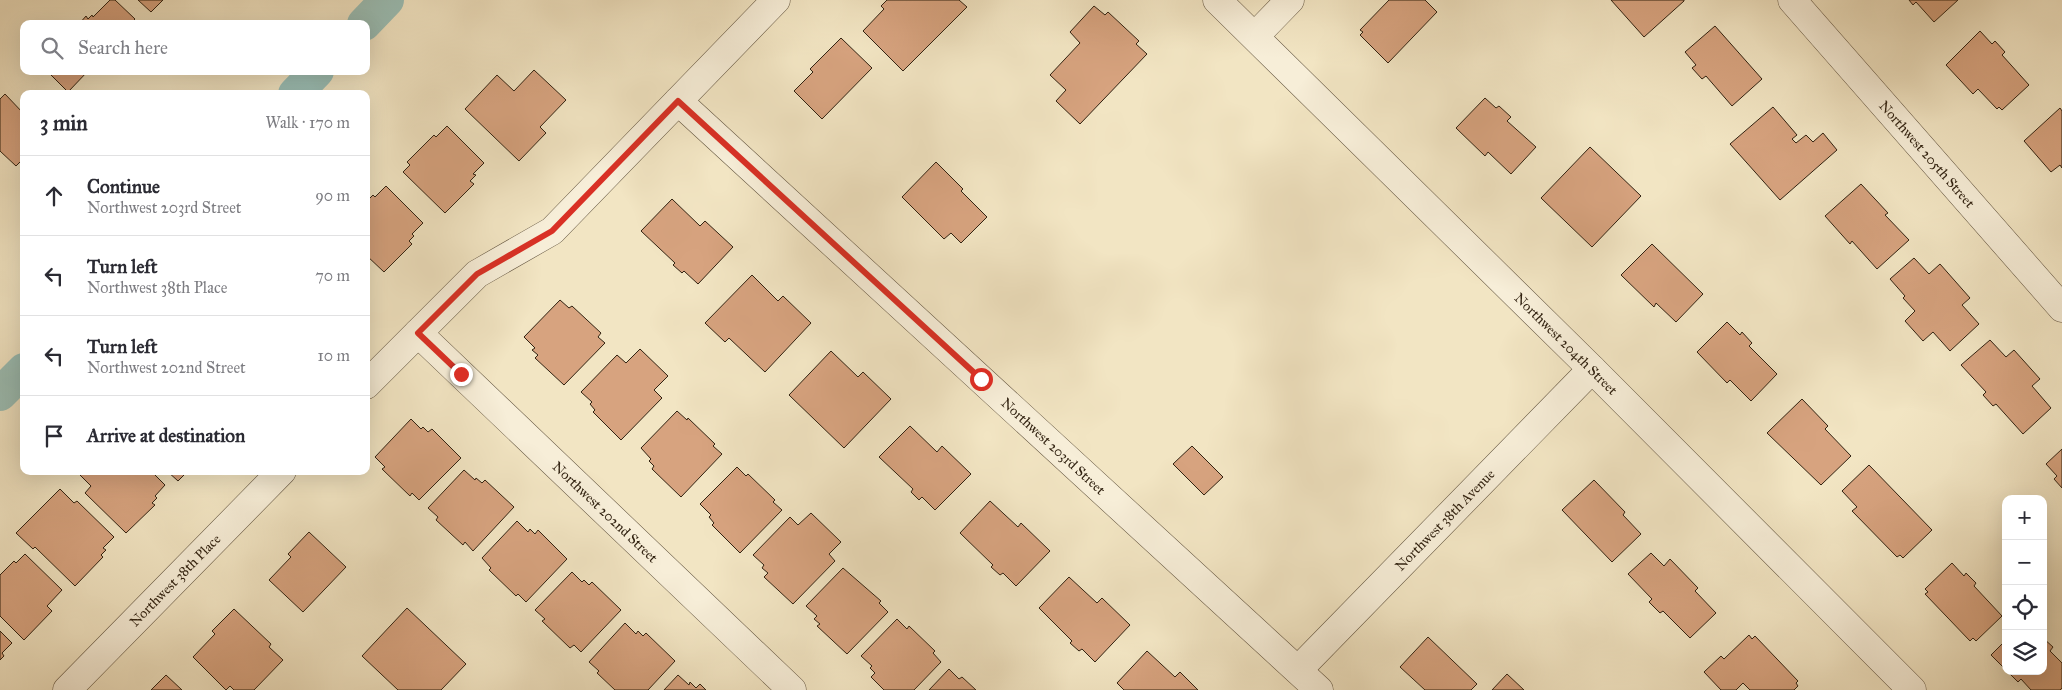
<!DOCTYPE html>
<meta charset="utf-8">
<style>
body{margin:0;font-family:"IM FELL Great Primer",serif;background:#f7f7f7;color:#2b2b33}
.controls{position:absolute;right:15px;bottom:15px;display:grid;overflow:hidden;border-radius:10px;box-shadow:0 5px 20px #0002}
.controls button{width:45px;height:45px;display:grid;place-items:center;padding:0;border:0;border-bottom:1px solid #e1e1e2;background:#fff;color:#2b2b33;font:25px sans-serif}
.stop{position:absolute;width:15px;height:15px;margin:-11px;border:4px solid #d93025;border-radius:50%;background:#fff}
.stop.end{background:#d93025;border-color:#fff;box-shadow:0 1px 5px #0008}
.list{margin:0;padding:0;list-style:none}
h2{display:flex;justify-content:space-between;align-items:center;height:65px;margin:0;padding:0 20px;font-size:21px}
h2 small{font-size:16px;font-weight:400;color:#7c7c81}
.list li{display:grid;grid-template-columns:32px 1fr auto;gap:15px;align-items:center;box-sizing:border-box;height:80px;padding:0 20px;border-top:1px solid #e1e1e2}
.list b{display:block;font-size:19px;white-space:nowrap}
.list p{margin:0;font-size:16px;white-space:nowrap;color:#7c7c81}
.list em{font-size:16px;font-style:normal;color:#7c7c81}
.icon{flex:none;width:28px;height:28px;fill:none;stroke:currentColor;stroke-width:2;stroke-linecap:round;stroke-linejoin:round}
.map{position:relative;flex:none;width:2062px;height:690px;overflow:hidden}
.search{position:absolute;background:#fff;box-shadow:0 5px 20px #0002;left:20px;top:20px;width:350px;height:55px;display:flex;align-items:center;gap:12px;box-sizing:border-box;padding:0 18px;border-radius:10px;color:#7c7c81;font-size:19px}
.panel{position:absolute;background:#fff;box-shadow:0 5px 20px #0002;left:20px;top:90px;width:350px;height:385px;border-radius:10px}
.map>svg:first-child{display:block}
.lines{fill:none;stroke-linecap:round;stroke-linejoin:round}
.canal{stroke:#9bbfb6;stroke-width:34}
.building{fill:#d7a37f;stroke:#312211}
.minor-casing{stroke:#61533e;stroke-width:29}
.minor{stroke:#f7eed8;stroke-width:28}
.route{stroke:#d93025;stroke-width:6}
.labels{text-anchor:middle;stroke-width:5;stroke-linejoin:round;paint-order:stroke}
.street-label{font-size:14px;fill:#312211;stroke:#f7eed8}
</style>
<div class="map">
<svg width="2062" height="690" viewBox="0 0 2062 690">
<rect width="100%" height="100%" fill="#f2e5c3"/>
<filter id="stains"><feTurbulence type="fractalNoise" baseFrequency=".004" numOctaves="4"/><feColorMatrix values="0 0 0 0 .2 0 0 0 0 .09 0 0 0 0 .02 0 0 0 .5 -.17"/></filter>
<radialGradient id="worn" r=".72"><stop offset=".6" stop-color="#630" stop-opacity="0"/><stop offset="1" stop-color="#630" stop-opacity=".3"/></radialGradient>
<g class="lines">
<g class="canal">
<polyline points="364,24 387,0"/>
<polyline points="295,94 317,71"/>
<polyline points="0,394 24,370"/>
</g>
</g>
<g class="building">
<polygon points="110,0 115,0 135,19 130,24 79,24 86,16 88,19 92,15 93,17"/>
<polygon points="138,0 163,0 151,12"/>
<polygon points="887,0 959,0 967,7 903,71 863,31 884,9 881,6"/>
<polygon points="1389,0 1425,0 1437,12 1388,63 1360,35 1363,32 1360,30"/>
<polygon points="1611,0 1684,0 1684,1 1644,37"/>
<polygon points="1909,0 1958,0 1934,22 1916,2 1913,5"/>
<polygon points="1094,6 1105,15 1108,12 1139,41 1136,44 1147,54 1080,124 1056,101 1066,90 1050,75 1080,43 1070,32"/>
<polygon points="1715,26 1762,79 1732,106 1706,76 1702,79 1692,68 1696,65 1685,52"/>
<polygon points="1980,31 1992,44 1995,41 2005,52 2002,55 2029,85 2002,110 1999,107 1997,109 1978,89 1973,94 1946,65"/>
<polygon points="841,38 872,68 822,119 794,91 813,72 810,69"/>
<polygon points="534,70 566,100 540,127 546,133 519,161 465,109 497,75 514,91"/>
<polygon points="47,71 88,71 68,92"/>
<polygon points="5,94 24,114 24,158 16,166 0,151 0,99"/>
<polygon points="1485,98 1496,108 1499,106 1511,117 1507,121 1536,147 1511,174 1488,152 1485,156 1456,128"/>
<polygon points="1773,107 1797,135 1792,139 1796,143 1806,135 1813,142 1823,133 1837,150 1780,200 1730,144"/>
<polygon points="2060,108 2062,111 2062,168 2060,165 2051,172 2024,141"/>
<polygon points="447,126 484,163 473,174 476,175 470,181 474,184 445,213 403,172 410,165 407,162 434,135 436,137"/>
<polygon points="1590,147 1641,196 1592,247 1541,198"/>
<polygon points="936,162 963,189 961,191 987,217 961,243 951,233 944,239 902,197"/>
<polygon points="1861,184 1888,213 1885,215 1909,240 1877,269 1852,241 1850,244 1825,216"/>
<polygon points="386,186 423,223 412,234 414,236 409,241 412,244 384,272 366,255 366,202 373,195 375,197"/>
<polygon points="672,199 700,226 705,221 733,247 698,284 684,271 682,273 673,265 675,263 641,231"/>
<polygon points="1652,244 1703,294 1676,322 1656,303 1654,307 1621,275"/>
<polygon points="1914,258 1929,274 1940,264 1970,298 1962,305 1979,324 1950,351 1933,332 1923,341 1905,321 1915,311 1903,298 1905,296 1890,279"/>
<polygon points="752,275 778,301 783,296 811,323 765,372 729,338 725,342 705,323"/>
<polygon points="560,300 569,308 572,306 601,333 598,337 605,343 564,385 535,358 538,355 532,350 535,348 524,337"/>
<polygon points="1727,322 1740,335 1742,332 1752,343 1749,346 1777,374 1751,401 1730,380 1727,383 1697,352"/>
<polygon points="1990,340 2006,357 2014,350 2040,379 2032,386 2051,408 2023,434 1996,404 1993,406 1983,395 1986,392 1961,365"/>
<polygon points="640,349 668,376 654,390 662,398 621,440 593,412 595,410 590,404 592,402 581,392 617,355 626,363"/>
<polygon points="831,351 858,377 863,372 891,399 844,448 789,395"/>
<polygon points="1802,399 1828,426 1825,429 1851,456 1821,485 1767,433"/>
<polygon points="677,411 687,420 688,418 715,444 713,446 722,454 681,497 652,469 654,466 649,461 651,459 641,448"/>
<polygon points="411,419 421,429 423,427 428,432 432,429 461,458 419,500 412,493 410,496 382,469 385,467 375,457"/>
<polygon points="910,426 937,452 942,446 971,474 935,510 922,497 919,500 911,492 913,489 879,457"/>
<polygon points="1192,446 1223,477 1204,495 1173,464"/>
<polygon points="2062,449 2062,488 2054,479 2057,476 2046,464"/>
<polygon points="1869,465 1932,530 1903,558 1900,555 1897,557 1852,511 1857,507 1842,491"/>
<polygon points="737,467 746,476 748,474 775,500 773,502 782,510 740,553 712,525 714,523 709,517 711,515 700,504"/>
<polygon points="464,470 475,480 476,478 482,483 485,480 514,507 473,551 465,542 463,545 436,520 438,517 428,508"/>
<polygon points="79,471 151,471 165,485 155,496 157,498 152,503 155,505 126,533 85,493 91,486 78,473"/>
<polygon points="167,471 188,471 178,481"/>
<polygon points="1594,480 1625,512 1623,515 1641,534 1612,562 1562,510"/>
<polygon points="60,489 74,503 77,501 114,537 103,548 106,550 101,555 103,557 75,586 35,547 33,549 16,533"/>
<polygon points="990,501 1018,527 1021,523 1050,551 1016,586 1003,573 1000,575 991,567 993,565 960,533"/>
<polygon points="811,513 841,542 829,554 835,561 793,604 764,577 768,573 762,568 764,565 753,555 790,517 798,525"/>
<polygon points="517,521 528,532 530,529 535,534 538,530 567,559 526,602 518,594 516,596 489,570 491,568 482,558"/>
<polygon points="309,532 346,567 303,612 269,580 291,557 288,554"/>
<polygon points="1651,553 1664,566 1670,559 1698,588 1695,591 1716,613 1690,638 1663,611 1660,613 1649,602 1652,599 1628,574"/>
<polygon points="25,554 62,590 47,606 52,611 24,640 0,616 0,575 14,561 16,563"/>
<polygon points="1952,563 1964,576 1966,573 1976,583 1974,586 2002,616 1976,641 1973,638 1970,641 1925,594 1928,592 1925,589"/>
<polygon points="843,568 881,601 879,603 888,612 847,654 817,626 820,624 814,619 817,616 806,606"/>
<polygon points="572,572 582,582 584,580 589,585 592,582 621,610 581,652 574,645 570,648 542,621 545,619 535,610"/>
<polygon points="1069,577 1097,603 1102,598 1130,625 1095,662 1082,649 1079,651 1070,643 1072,641 1039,608"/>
<polygon points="407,608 466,664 441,690 398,690 362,656"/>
<polygon points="234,609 271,644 269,647 283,660 254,690 234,690 230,686 226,690 193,657 215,634 212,631"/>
<polygon points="897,619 907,629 909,626 935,651 933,653 941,662 914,690 884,690 871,677 875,673 870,668 872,666 861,656"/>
<polygon points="625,623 636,634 638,631 643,636 646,633 675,661 648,690 615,690 597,673 599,671 589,662"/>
<polygon points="0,631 12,643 2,653 4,656 0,660"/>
<polygon points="1749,635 1752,639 1755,636 1798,681 1796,683 1798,686 1794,690 1750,690 1743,683 1736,690 1721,690 1704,672 1721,656 1724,659"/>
<polygon points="1428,637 1477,684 1471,690 1425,690 1400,667"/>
<polygon points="2043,638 2053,647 2050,651 2062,663 2062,688 2060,690 2031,690 2021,679 2018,682 2007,671 2043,671"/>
<polygon points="2006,640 2006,670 1991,655"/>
<polygon points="1147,651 1175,677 1180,672 1198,690 1124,690 1117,683"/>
<polygon points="949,669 959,679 962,677 976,690 929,690"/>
<polygon points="1507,674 1524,690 1492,690"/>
<polygon points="166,675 182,690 151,690"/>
<polygon points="678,675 689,685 690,682 696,688 700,684 706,690 664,690"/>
</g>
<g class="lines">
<g class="minor-casing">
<g id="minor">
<path id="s1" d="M1217 0 1592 369 1912 690"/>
<path id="s2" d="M1792 0 2062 308"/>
<polyline points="1255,36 1290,0"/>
<path id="s3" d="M678 101 1319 690"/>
<path id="s4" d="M418 333 792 690"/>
<polyline points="366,385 477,274 552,231 776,0"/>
<path id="s5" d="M1298 670 1592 369"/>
<path id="s6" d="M67 690 282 471"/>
</g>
</g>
<use href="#minor" class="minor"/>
</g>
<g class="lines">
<polyline class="route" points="461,374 418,333 477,274 552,231 678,101 981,379"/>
</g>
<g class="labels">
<g class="street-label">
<text dy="5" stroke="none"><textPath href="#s2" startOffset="205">Northwest 205th Street</textPath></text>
<text dy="5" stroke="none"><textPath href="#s1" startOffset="490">Northwest 204th Street</textPath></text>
<text dy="5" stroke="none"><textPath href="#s3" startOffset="510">Northwest 203rd Street</textPath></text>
<text dy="5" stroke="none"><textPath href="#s4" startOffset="259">Northwest 202nd Street</textPath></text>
<text dy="5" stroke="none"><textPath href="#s5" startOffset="210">Northwest 38th Avenue</textPath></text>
<text dy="5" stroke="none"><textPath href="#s6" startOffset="154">Northwest 38th Place</textPath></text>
</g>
</g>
<rect width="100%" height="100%" filter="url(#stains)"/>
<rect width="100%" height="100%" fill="url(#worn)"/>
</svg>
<div class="controls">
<button>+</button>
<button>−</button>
<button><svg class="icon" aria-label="locate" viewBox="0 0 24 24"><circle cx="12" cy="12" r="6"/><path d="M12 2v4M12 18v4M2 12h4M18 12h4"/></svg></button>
<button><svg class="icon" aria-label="layers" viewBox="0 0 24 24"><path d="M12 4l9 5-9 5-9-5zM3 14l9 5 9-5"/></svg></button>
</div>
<div class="stop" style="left:981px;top:379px"></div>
<div class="stop end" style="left:461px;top:374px"></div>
<div class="search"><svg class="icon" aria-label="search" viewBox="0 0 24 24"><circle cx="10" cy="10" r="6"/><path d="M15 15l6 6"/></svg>Search here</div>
<section class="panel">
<h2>3 min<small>Walk · 170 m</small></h2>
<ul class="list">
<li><svg class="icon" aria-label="ahead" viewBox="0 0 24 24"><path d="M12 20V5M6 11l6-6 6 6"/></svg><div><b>Continue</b><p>Northwest 203rd Street</p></div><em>90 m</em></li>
<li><svg class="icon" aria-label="left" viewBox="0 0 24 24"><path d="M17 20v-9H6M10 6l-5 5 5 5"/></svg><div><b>Turn left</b><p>Northwest 38th Place</p></div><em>70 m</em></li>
<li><svg class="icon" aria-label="left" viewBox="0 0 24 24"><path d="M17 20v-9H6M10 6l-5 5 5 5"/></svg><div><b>Turn left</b><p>Northwest 202nd Street</p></div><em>10 m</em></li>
<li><svg class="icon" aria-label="arrive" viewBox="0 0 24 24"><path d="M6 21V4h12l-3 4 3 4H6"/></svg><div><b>Arrive at destination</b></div></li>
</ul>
</section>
</div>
